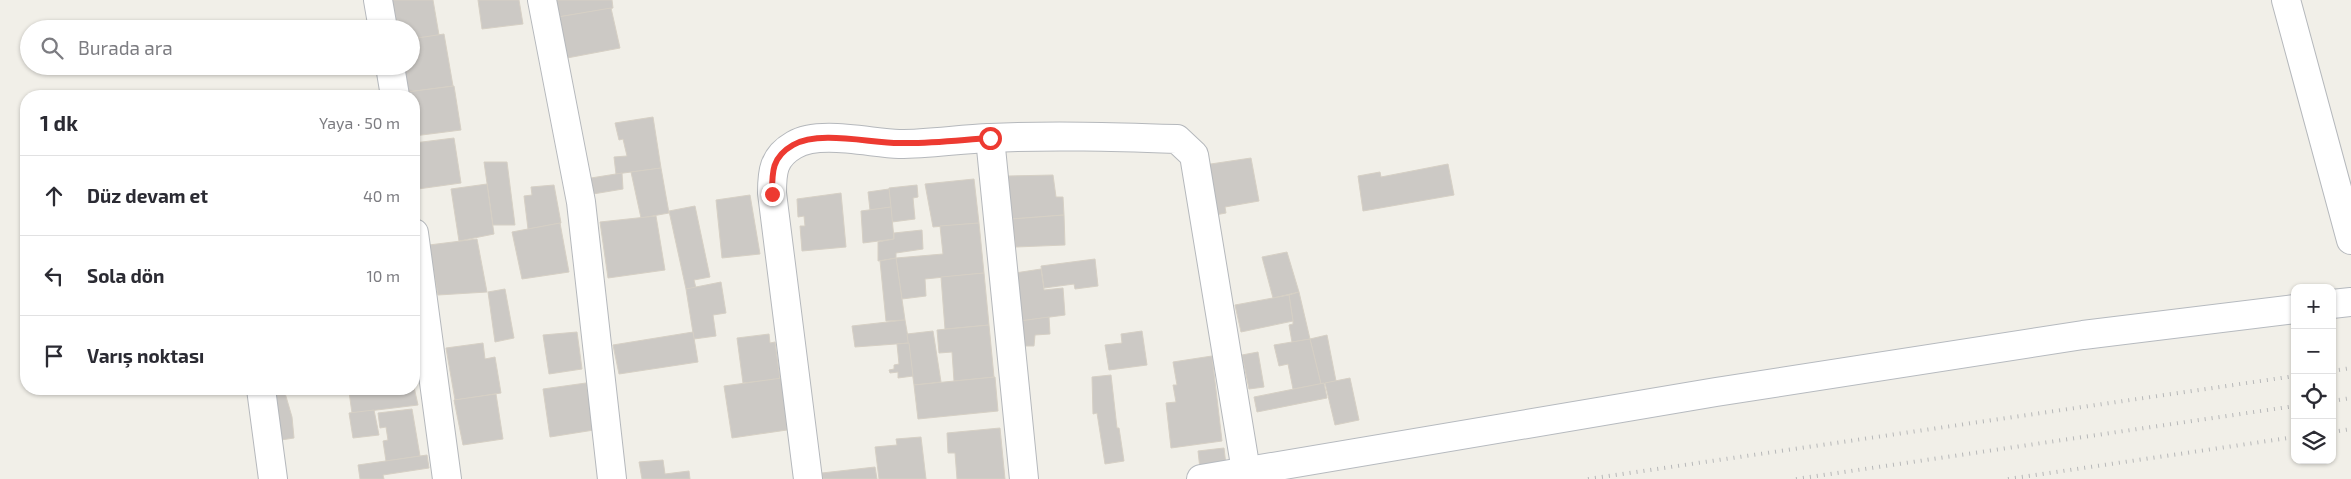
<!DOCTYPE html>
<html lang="tr">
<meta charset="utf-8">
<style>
body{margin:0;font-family:"Exo 2",sans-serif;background:#f7f7f7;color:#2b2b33}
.controls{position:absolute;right:15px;bottom:15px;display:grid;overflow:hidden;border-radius:10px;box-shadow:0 1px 4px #0004}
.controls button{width:45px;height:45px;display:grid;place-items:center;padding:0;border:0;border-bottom:1px solid #e1e1e2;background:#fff;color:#2b2b33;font:25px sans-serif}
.stop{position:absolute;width:15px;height:15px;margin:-11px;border:4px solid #ed3a31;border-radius:50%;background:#fff}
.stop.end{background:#ed3a31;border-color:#fff;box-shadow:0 1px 5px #0008}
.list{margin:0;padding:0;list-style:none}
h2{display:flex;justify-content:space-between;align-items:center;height:65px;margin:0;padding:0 20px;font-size:21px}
h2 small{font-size:16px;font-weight:400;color:#7c7c81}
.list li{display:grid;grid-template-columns:32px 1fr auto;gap:15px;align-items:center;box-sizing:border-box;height:80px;padding:0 20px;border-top:1px solid #e1e1e2}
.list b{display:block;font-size:19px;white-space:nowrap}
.list em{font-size:16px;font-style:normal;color:#7c7c81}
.icon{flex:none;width:28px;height:28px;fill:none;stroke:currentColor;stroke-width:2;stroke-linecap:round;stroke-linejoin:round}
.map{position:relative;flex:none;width:2351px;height:479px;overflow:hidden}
.search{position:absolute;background:#fff;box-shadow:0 1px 4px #0004;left:20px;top:20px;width:400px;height:55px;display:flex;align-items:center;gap:12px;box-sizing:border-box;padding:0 18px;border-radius:28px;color:#7c7c81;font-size:19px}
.panel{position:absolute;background:#fff;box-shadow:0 1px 4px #0004;left:20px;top:90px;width:400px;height:305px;border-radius:20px}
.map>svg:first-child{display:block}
.building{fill:#ccc9c5;stroke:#d6d0c5}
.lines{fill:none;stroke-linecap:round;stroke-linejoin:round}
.street-casing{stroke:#b5b8bc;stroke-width:30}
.secondary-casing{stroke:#b6babf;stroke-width:30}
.street{stroke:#fff;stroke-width:28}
.secondary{stroke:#fff;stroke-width:28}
.rail{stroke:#b6b7b8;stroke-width:4;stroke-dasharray:1 6;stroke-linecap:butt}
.route{stroke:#ed3a31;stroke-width:6}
</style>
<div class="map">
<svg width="2351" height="479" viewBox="0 0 2351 479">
<rect width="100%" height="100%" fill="#f1efe8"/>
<g class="building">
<polygon points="386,0 433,0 439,35 411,39 411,29 391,29"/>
<polygon points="478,0 519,0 523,24 482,29"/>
<polygon points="555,0 612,0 613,8 558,17"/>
<polygon points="611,8 620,48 567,58 558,17"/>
<polygon points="444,34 453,86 407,92 403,66 411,66 411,39"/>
<polygon points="454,86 461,130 414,136 414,96 408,96 407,92"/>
<polygon points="653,117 661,168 616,174 614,157 627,156 623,139 619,140 615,123"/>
<polygon points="454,138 461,183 418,189 414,164 414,143"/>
<polygon points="1251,158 1259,201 1225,207 1226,213 1215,215 1204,165"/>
<polygon points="484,162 507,162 515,225 493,225"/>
<polygon points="1448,164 1454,195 1363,211 1358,176 1380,172 1381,177"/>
<polygon points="661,168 669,213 641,218 631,172"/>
<polygon points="622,173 623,189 593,194 591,178"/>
<polygon points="1053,175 1056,197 1063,197 1064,215 1012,219 1008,176"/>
<polygon points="974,179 979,223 933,227 925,184"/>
<polygon points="487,184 494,234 459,241 451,189"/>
<polygon points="554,185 561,223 528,229 524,196 532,195 531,187"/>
<polygon points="917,185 918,197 913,198 915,219 892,222 889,188"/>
<polygon points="889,189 891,207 870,210 868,192"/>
<polygon points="841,193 846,247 802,251 800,226 805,226 804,216 798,217 797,199"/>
<polygon points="750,195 760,254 722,258 716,200"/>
<polygon points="695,206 710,277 694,280 696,288 686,289 669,211"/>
<polygon points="891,207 894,239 863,243 861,211"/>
<polygon points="1064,215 1065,245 1016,247 1012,219"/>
<polygon points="656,216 665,270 608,278 600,222"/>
<polygon points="560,223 569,272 522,279 512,232"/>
<polygon points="979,223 984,273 925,279 926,296 902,299 896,258 943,254 940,226"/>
<polygon points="922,230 923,249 896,253 896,258 878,261 878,242 894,239 894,233"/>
<polygon points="477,239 487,292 438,295 429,245"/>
<polygon points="1287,252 1299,292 1273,298 1262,257"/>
<polygon points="896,258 905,320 886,321 880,261"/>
<polygon points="1095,259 1098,286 1075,289 1074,284 1044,288 1041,266"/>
<polygon points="1041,269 1044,290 1063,288 1065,315 1020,321 1015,273"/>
<polygon points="984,273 989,325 945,329 941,277"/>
<polygon points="721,282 726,313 713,315 716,336 694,339 686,289"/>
<polygon points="505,289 514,338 495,342 488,292"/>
<polygon points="1299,292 1310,339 1292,342 1289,325 1293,324 1293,321 1289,295"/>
<polygon points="1289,295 1293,321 1241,332 1235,305"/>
<polygon points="1049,317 1050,334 1035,335 1034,346 1018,346 1020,321"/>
<polygon points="905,320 909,343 855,347 852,326"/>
<polygon points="989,325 994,377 954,381 952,352 939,353 937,330"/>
<polygon points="933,331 941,382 914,385 907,334"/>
<polygon points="1142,331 1147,365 1109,370 1105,345 1122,343 1121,334"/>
<polygon points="577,332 582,369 549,374 543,335"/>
<polygon points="693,332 698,362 619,374 613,345"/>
<polygon points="769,334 770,343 775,342 780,379 743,383 737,338"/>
<polygon points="1327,335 1336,381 1321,384 1310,339"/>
<polygon points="1310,339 1321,384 1293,389 1288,364 1279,366 1274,345"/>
<polygon points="483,343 485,359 495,357 501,393 455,400 446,348"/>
<polygon points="909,343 913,376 898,378 898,372 890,373 889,370 894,369 894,365 899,364 897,344"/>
<polygon points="1258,352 1264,387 1249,389 1242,355"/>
<polygon points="1212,356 1222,441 1171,448 1166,403 1176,402 1173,385 1177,385 1173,362"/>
<polygon points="1111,375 1117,428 1119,428 1124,461 1105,464 1097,413 1093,414 1092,377"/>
<polygon points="995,377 998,411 918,419 914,385"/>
<polygon points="782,378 787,430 732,438 724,386"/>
<polygon points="1350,378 1359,420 1335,425 1325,383"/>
<polygon points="586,383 594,430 550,437 543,389"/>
<polygon points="1324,383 1327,398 1257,412 1254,397"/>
<polygon points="414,387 418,405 352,413 349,392 371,389"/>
<polygon points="274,389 311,389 285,393 292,417 294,438 274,441"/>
<polygon points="496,394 503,439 463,445 454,400"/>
<polygon points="412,409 420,456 386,461 383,441 388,440 386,427 380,428 378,413"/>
<polygon points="374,410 379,435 353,438 349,413"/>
<polygon points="1000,428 1005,479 957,479 955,453 948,453 947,433"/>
<polygon points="921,437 926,479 879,479 875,447 897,445 896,439"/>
<polygon points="1224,448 1226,465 1200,469 1198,451"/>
<polygon points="427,455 429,468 383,475 384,479 360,479 358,465"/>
<polygon points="663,460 665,474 689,471 690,479 642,479 639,462"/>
<polygon points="875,467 877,479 823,479 822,473"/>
</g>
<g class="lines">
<g class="street-casing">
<g id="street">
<polyline points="378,0 383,29"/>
<polyline points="542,0 581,202 612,479"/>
<polyline points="2286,0 2351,240"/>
<polyline points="390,66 395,96"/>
<polyline points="990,138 1024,479"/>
<polyline points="414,233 447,479"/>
<polyline points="261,389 273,479"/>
<path d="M808 479 772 193C772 172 773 157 794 145 819 130 870 143 899 144 930 144 960 139 990 138 1053 135 1115 137 1177 139L1194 155 1246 471"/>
</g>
</g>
<g class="secondary-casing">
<g id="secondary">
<polyline points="2332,304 2351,302"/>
<polyline points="1201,479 1716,392 2083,335 2295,309"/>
</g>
</g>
<use href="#street" class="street"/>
<use href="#secondary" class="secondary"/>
<g class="rail">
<polyline points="2332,371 2351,368"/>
<polyline points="2332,401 2351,398"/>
<polyline points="2332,432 2351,429"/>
<polyline points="1588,479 2295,376"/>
<polyline points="1796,479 2295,406"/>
<polyline points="2008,479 2295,437"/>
</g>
</g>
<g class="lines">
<path class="route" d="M772 194C772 171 772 157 793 145 819 130 870 143 899 143 929 144 960 140 990 138"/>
</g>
</svg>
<div class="controls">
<button>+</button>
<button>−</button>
<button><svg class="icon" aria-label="locate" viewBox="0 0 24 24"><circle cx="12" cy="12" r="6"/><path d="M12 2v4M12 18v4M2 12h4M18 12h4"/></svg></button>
<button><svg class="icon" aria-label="layers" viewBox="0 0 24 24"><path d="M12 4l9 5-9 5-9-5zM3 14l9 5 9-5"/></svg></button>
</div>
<div class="stop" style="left:990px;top:138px"></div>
<div class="stop end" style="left:772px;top:194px"></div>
<div class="search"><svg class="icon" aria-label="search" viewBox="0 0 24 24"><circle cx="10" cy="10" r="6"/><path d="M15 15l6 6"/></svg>Burada ara</div>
<section class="panel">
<h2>1 dk<small>Yaya · 50 m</small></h2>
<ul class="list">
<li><svg class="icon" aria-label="ahead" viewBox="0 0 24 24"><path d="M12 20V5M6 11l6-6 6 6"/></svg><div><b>Düz devam et</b></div><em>40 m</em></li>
<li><svg class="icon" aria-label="left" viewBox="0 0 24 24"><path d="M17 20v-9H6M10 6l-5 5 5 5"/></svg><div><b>Sola dön</b></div><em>10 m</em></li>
<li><svg class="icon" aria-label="arrive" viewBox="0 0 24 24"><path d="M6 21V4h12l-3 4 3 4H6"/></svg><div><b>Varış noktası</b></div></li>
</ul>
</section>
</div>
